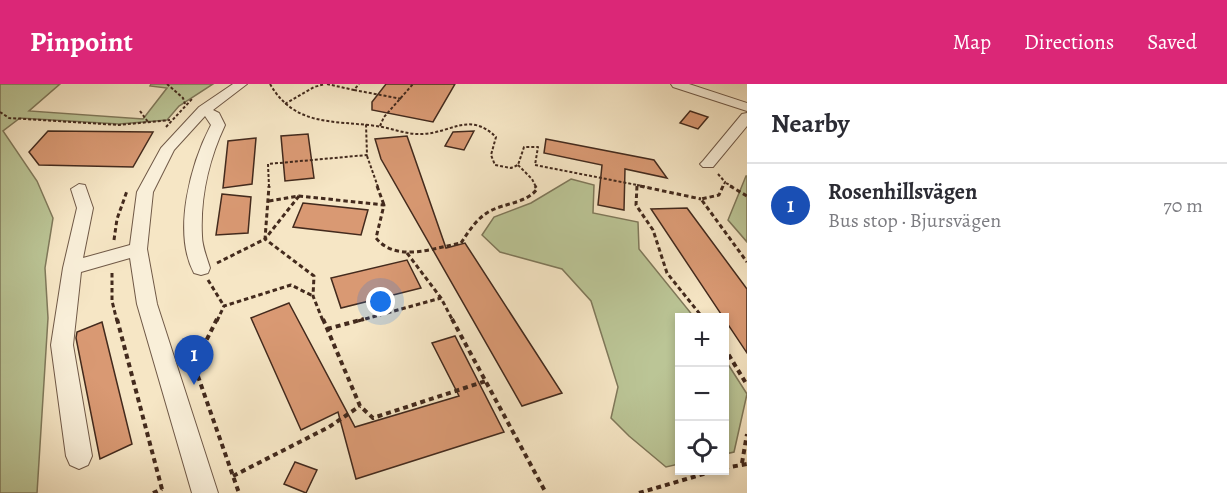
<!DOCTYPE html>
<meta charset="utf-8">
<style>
body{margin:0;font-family:Alegreya,serif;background:#f2f2f3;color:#2b2b33}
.controls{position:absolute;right:18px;bottom:18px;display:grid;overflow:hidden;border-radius:0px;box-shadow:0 3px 9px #0003}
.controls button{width:54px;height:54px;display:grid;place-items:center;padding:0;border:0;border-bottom:2px solid #e1e1e2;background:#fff;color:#2b2b33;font:30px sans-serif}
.you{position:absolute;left:381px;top:218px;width:21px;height:21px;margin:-15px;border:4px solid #fff;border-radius:50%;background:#1a73e8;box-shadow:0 0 0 9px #1a73e833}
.badge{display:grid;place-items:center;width:39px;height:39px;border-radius:50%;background:#db2777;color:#fff;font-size:20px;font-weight:700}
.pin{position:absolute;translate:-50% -50px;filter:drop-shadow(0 2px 3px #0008)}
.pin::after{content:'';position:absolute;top:32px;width:21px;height:18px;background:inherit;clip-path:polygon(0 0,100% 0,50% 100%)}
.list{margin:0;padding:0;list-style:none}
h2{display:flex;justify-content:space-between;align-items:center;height:78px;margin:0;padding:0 24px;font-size:26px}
h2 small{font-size:20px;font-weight:400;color:#7c7c81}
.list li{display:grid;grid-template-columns:39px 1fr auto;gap:18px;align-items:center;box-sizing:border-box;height:84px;padding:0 24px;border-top:2px solid #e1e1e2}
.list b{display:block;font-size:22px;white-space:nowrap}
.list p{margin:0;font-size:20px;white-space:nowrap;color:#7c7c81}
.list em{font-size:20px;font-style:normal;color:#7c7c81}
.icon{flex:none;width:33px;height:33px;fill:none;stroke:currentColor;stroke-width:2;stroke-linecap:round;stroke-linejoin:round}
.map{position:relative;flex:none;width:747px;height:409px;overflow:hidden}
header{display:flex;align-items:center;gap:36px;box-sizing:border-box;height:84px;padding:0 30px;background:#db2777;color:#fff}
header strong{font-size:28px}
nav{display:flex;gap:33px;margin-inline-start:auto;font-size:21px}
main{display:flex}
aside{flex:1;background:#fff}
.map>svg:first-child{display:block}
.green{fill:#bbc596;stroke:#7f785a;stroke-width:1.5}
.building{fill:#d99973;stroke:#432a1d;stroke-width:1.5}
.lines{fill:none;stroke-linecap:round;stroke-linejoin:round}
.minor-casing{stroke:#705947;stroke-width:2}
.path-far2{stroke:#432a1d;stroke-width:2;stroke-dasharray:3 2;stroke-linecap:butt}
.path-far1{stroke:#432a1d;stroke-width:3;stroke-dasharray:4.5 3;stroke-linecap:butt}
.path{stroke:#432a1d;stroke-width:4;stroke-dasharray:5 4;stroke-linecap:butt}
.minor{fill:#f9efd9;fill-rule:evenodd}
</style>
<header>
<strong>Pinpoint</strong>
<nav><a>Map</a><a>Directions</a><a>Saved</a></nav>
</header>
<main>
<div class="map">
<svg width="747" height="409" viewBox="0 0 747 409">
<rect width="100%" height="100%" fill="#f6e6c5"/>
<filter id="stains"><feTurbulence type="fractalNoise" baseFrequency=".00333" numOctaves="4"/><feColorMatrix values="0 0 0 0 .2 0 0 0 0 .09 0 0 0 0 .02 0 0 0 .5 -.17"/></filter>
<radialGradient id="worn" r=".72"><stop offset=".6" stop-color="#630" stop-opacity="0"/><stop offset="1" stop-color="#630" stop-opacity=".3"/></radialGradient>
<g class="green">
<polygon points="0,0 60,0 29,27 143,35 167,4 150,2 151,0 213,0 179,22 167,36 119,40 20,34 3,47 37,97 53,134 45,184 48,234 37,409 0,409"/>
<polygon points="746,92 747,92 747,158 728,136"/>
<polygon points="571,95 594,101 593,129 638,138 639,165 694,233 680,234 679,380 666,383 629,352 611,334 618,303 591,217 562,185 500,168 482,151 494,133 531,119"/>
<polygon points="724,274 747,310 734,368 725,370"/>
</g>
<g class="building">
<polygon points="386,0 455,0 433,38 372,26 372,18"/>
<polygon points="690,27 708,33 698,45 680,39"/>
<polygon points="48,47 153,48 133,83 39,81 29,68"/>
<polygon points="474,47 464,66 445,62 453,48"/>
<polygon points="308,50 314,94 285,97 281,52"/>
<polygon points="407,52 446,164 465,159 562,309 522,322 381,75 375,55"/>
<polygon points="256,54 252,100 223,104 228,57"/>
<polygon points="546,55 654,76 667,94 625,85 624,126 598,121 602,81 544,69"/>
<polygon points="222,110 251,113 248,149 216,151"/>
<polygon points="303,119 368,126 361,151 293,143"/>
<polygon points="687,124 747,205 747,269 651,125"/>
<polygon points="407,176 421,204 341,224 331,194"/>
<polygon points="289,219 355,343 459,312 432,259 455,252 504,348 356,395 338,328 301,346 251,234"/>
<polygon points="102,238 132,360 100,375 76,254 77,248"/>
<polygon points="295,378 317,386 306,409 284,400"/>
</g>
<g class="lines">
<g class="minor-casing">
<g id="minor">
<path d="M233 0H247L213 26 219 29 225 41C209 75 200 114 202 152 202 162 207 174 210 184L208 189 201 191 194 189C172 148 191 79 211 41L205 32 174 66 153 108 147 165 157 220 218 409H192L137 220 130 174 81 188 73 261 92 372 88 381 79 385 70 381 66 372 51 261 63 184 77 124 71 105 79 100 85 101 93 124 83 174 130 161 137 108 161 64 199 23Z"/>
<polygon points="671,0 689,0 747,19 747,27 673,3"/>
<polygon points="747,29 747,42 713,83 703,83 700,80 703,77 742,30"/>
</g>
</g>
<g class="path-far2">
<polyline points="167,0 183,14 185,20"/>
<path d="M270 0C295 43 333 36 376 42 392 44 407 51 422 50 452 49 469 27 496 53L491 71 495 81 511 84 518 81 524 63H538L535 81 637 101V103"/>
<polyline points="327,0 354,6 359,0"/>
<polyline points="354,6 402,15"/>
<polyline points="285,20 314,3 325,0"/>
<polyline points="140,27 148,38"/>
<polyline points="0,28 9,34 119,41 170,36"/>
<polyline points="380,42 384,33 413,0"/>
<polyline points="166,43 192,15"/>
<polyline points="367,72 378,103"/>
<polyline points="518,81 532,95 536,103"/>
<polyline points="718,90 725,98 723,103"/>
<polyline points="726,99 733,103"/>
<polyline points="637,101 647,103"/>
<polyline points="269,103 268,80 367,71 366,40"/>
</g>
<g class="path-far1">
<polyline points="377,102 384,121"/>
<polyline points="637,102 636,121 653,146 667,189 703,234"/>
<polyline points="640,102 701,115"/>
<polyline points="723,102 719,111 701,115 747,178"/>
<polyline points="730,102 747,112"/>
<polyline points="299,112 265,155 314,192 313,212 323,237"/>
<path d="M269 117 299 112 384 121 376 154C396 179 434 164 461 159 469 147 477 134 490 127 505 119 527 119 537 105L535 102"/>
<polyline points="114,156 117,135 127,107"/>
<polyline points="407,169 441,214 453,237"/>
<polyline points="217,179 265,155 269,102"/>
<polyline points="112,189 112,217 117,237"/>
<polyline points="208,196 224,222"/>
<polyline points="217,237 224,222 291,201 313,212"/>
<polyline points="358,237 441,214"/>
</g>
<g class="path">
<polyline points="117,235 163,409"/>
<polyline points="217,235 194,281 239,409"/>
<polyline points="323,235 360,322 373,334 486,297"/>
<polyline points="452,235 546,409"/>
<polyline points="327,245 364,235"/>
<polyline points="724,263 747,301"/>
<polyline points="742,379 747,350"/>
<polyline points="724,384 747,380"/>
<polyline points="233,392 329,343 360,322"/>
<polyline points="153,409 162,405"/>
<polyline points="639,409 717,386"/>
</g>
<use href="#minor" class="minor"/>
</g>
<rect width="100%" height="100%" filter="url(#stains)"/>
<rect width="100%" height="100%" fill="url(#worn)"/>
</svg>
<div class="controls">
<button>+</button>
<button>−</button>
<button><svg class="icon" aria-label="locate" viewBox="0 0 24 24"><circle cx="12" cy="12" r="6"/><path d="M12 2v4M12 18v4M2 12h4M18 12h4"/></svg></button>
</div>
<div class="you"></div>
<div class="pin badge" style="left:194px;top:301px;background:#1a4fb4">1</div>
</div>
<aside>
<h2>Nearby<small></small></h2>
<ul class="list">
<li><span class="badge" style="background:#1a4fb4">1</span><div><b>Rosenhillsvägen</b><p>Bus stop · Bjursvägen</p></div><em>70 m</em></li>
</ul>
</aside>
</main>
